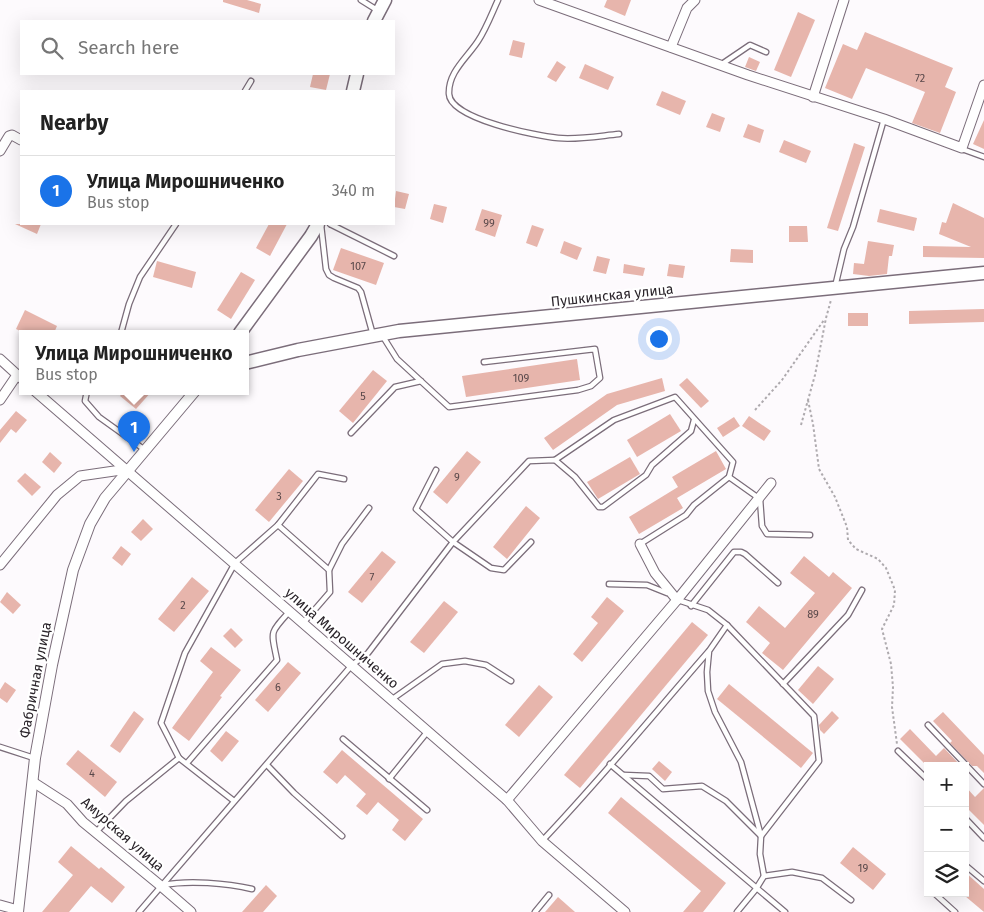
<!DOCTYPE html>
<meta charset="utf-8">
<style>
body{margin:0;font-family:"Fira Sans",sans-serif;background:#f6f6f6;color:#222}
.controls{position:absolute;right:15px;bottom:15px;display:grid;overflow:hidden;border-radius:0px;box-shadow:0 5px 20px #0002}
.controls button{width:45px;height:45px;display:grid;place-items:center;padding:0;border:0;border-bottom:1px solid #e0e0e0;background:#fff;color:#222;font:25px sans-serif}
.you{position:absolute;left:658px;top:338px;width:18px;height:18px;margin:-12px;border:4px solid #fff;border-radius:50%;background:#1a73e8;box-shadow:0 0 0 8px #1a73e833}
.badge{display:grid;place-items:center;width:32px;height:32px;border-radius:50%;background:#1a73e8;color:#fff;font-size:16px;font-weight:700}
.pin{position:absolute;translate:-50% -41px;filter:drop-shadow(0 1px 2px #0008)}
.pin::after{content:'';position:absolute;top:26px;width:18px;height:15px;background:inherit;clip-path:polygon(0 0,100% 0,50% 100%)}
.popup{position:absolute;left:19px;top:330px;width:230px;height:65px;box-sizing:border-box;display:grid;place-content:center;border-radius:0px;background:#fff;filter:drop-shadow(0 1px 4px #0005);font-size:16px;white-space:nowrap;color:#767676}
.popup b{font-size:19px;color:#222}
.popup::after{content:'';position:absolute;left:50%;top:100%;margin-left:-10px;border:10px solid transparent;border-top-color:#fff}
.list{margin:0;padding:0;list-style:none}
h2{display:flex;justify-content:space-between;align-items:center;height:65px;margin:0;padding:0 20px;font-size:21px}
h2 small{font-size:16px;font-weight:400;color:#767676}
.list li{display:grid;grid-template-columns:32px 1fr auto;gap:15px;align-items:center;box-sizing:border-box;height:70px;padding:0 20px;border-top:1px solid #e0e0e0}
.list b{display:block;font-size:19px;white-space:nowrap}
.list p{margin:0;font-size:16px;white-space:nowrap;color:#767676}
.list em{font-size:16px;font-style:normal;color:#767676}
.icon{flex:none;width:28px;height:28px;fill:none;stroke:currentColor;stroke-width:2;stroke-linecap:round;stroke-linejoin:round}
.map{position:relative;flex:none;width:984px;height:912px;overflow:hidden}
.search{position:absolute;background:#fff;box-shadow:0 5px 20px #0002;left:20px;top:20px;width:375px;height:55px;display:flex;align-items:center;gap:12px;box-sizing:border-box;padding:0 18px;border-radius:0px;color:#767676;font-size:19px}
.panel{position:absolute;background:#fff;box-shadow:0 5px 20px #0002;left:20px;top:90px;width:375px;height:135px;border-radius:0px}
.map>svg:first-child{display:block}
.building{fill:#e7b5ac}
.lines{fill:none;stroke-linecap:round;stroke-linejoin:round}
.service-casing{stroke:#7b6d7a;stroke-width:7}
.minor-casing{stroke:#7b6d7a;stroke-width:11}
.tertiary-casing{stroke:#7b6d7a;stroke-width:12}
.secondary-casing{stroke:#7b6d7a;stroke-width:15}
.path{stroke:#aeaaae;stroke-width:2;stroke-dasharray:2.5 2.5;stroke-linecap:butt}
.service{stroke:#fff;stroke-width:4.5}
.minor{stroke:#fff;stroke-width:9}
.tertiary{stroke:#fff;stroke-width:10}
.secondary{stroke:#fff;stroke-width:12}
.labels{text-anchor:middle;stroke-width:4.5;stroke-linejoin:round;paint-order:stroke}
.number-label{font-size:11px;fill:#5a494b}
.street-label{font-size:14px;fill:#2b252b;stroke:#fff}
</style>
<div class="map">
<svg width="984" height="912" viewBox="0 0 984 912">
<rect width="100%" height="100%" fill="#fdfafd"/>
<g class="building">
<polygon points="223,0 247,0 261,4 259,13 223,2"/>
<polygon points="607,0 631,0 625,16 604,7"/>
<polygon points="798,12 815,20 791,77 774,70"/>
<polygon points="865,32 953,68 945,87 956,92 940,133 912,123 925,92 866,68 852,99 825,88 843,44 857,50"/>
<polygon points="513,40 525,43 522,58 509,55"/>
<polygon points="749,57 760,62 756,71 745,67"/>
<polygon points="557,61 566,67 556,82 547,77"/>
<polygon points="585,64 614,77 608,90 579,78"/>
<polygon points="313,74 330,74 326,90 310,87"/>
<polygon points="662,91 686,101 680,115 656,105"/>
<polygon points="712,113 725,118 720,132 706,127"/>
<polygon points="984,120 984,149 973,144"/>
<polygon points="748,124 764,130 760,143 743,137"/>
<polygon points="784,140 811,151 806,163 779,152"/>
<polygon points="854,143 865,147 838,231 827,228"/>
<polygon points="396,191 409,194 405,209 394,207"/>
<polygon points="953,203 984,218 984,258 923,257 923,246 971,247 939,234 942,222 946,223"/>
<polygon points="434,204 447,207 443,223 430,219"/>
<polygon points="482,209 502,215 495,237 475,230"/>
<polygon points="880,209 917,218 914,231 877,222"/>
<polygon points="15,224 41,224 37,234"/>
<polygon points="269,224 287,224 270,256 256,248"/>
<polygon points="532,225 544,229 537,247 526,243"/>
<polygon points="789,226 807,226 808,242 789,242"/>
<polygon points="564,241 582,248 577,260 560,253"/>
<polygon points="868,241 894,245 892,256 889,256 887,274 869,276 853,274 854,263 864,264"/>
<polygon points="341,248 384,263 376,285 333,270"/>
<polygon points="731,249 753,250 753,263 730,262"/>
<polygon points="597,256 610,259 606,274 593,271"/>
<polygon points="157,261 196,272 192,288 153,277"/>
<polygon points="624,264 645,268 643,276 623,273"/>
<polygon points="669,264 685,266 683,278 667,276"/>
<polygon points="241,272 255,280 231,319 217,310"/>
<polygon points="984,309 984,322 909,324 909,311"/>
<polygon points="25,310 57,326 54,333 24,333 16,329"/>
<rect x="848" y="313" width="20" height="13"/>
<polygon points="577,359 580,380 466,397 462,376"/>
<polygon points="373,370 387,381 353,423 339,411"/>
<polygon points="662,378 665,391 617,405 553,450 544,438 607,394"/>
<polygon points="687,378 709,401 701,408 679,385"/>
<polygon points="124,391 152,391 136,409 120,396"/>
<polygon points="16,411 27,420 16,433 11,429 0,443 0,430"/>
<polygon points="670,414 681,431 637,457 627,440"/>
<polygon points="749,416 771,431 764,441 742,426"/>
<polygon points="734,417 740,426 723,437 717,428"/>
<polygon points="467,451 481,462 447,504 433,492"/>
<polygon points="716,451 726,469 677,498 683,508 639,534 629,517 678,487 672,477"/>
<polygon points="50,452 62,463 54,473 42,462"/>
<polygon points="630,457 640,474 598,499 587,482"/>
<polygon points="289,469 303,481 269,522 255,510"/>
<polygon points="25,473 41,487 32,496 17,481"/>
<polygon points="526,506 540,518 507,559 493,547"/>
<polygon points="143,519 153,529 141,541 131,532"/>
<polygon points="121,546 131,554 122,566 112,558"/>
<polygon points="382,551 396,562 362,603 348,592"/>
<polygon points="804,556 829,577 833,572 852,588 783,670 762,653 770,643 746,622 759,606 785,628 815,593 790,573"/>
<polygon points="192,577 209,591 174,632 158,619"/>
<polygon points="7,592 21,605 13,614 0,602"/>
<polygon points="607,597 624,611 582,662 573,654 598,623 591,617"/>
<polygon points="444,601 458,612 424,653 410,642"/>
<polygon points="692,622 708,635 580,788 564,775"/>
<polygon points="231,628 243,640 235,648 223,636"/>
<polygon points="211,647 241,670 220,696 222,697 189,741 172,728 213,672 200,661"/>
<polygon points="288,662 301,673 268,712 255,700"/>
<polygon points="818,666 834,679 813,704 798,690"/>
<polygon points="5,682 16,690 7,703 0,698 0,690"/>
<polygon points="729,684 813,753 801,768 717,699"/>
<polygon points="539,685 553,697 519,737 505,725"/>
<polygon points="134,711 144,719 120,753 110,746"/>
<polygon points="832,711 839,718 824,734 820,730 819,725"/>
<polygon points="943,712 984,755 984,773 977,766 972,766 950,743 952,741 933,721"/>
<polygon points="910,729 936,756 944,748 961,766 927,766 900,739"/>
<polygon points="226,731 239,741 222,762 210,751"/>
<polygon points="78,750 117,782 105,797 66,764"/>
<polygon points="342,750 423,819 405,841 392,830 399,820 378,802 367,815 356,806 366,794 345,775 337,784 323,772"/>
<polygon points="659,761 672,772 665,781 652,769"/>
<polygon points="965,786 975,797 984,788 984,825 965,806"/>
<polygon points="621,797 726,883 703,912 683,912 701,891 608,813"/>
<polygon points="71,846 99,869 101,867 125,887 112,903 91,886 69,912 42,912 73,875 58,862"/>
<polygon points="853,847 886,874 873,890 840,863"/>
<polygon points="965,872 984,889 984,912 965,896"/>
<polygon points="266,885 277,896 263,912 242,912"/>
<polygon points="558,897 575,912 545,912"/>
</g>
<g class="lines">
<g class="service-casing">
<g id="service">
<polyline points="361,0 377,10"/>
<path d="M498 0C492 13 486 29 478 41 467 58 448 72 449 94 450 119 537 136 558 138 577 140 599 136 619 134"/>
<polyline points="722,64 750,45 766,52"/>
<polyline points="245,91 251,81"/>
<polyline points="962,149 984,157"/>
<polyline points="330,224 394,256"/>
<polyline points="321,225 326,269 329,275 334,278 358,288 361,292 373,335"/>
<polyline points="835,287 844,249 853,227 884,119"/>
<polyline points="121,333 129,304 140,277 176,224"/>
<polyline points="382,335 397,359 449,407 578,390 591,386 600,378 595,349 484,362"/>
<polyline points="87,391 85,401 99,417 145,450"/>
<polyline points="351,433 395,387 421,381"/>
<polyline points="555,460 614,420 675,397 733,462 729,477 694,505 686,515 640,544"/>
<polyline points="436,470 416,509 453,542 491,568 504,570 531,542"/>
<polyline points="729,477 760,499 762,526 767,534 810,535"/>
<polyline points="278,525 318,474 344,479"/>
<polyline points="329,570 342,544 369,508"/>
<polyline points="609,584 647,585 667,593"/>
<polyline points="691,606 734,552 741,552 745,554 778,583"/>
<polyline points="727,625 709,651 707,672 708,691 715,712 741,762 761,836 760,854 764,876 756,889 737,912"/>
<polyline points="783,684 848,615 862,590"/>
<polyline points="391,700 442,664 465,661 486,665 511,681"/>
<polyline points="928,725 984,784"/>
<polyline points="343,739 427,810"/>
<polyline points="0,747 34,758"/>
<polyline points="898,751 928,780"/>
<path d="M187 763 277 660C271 630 269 634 290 611"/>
<polyline points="610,764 785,912"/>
<polyline points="267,765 294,793 342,836"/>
<polyline points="624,775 649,776 663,789 702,786 726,801 761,836 819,761 814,716 727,625 708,610 678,600"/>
<polyline points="389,779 428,731"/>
<polyline points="234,801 179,758 161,723 185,653 235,563 278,525 329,570 330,592 304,622"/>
<polyline points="965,818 984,838"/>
<polyline points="96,832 126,801 179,758"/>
<path d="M542 841C600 780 653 715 708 652"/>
<polyline points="965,865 984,881"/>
<polyline points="764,876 792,872 822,878 851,900"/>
<path d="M163 885C188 880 227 883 252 889"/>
<polyline points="934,893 955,912"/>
<polyline points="139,912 352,665 368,653 453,542 529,461 555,460 575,477 599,507 603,507 646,475 652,465 691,431 694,420"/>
<polyline points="535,912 549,895"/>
</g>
</g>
<g class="minor-casing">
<g id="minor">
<polyline points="539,0 748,75 884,119 962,148 984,85"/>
<polyline points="671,47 687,8 695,0"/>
<polyline points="813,97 844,0"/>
<polyline points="0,151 9,136 12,135 21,140"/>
<polyline points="0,359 23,380"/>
<polyline points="35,391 507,800 542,841 625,912"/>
<polyline points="0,400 17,375"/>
<polyline points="640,544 655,573 677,600"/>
<polyline points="0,565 57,495 80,476 128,469"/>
<polyline points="33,782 67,804 83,822 161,886 191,912"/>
<polyline points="507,800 677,600 771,483"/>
<polyline points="0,905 18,910"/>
</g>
</g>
<g class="tertiary-casing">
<polyline id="tertiary" points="18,912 35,758 52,665 73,570 90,524 105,498 195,391"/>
</g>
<g class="secondary-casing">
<g id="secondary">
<polyline points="374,21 385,0"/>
<polyline points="353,91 357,74"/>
<polyline points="240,333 311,236 318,224"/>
<polyline points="245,363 298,350 399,331 984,273"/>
</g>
</g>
<g class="path">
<polyline points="808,400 813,424 819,469 835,497 847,527 848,540 856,549 878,559 886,568 895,590 894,605 882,629 891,664 893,687 892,707 897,744"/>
<polyline points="755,410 782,380 824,320"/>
<polyline points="801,425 815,375 826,318 831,300"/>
</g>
<use href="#service" class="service"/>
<use href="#minor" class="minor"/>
<use href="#tertiary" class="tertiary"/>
<use href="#secondary" class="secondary"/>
</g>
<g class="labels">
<g class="number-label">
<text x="920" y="82">72</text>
<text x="489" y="227">99</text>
<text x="358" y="270">107</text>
<text x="521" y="382">109</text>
<text x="363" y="400">5</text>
<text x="457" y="481">9</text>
<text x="279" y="500">3</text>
<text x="372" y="581">7</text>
<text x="183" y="609">2</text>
<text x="813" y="618">89</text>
<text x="278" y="691">6</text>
<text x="92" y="777">4</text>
<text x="863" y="872">19</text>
</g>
<g class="street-label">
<text transform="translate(612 295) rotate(-6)" y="5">Пушкинская улица</text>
<text transform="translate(342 638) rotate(41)" y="5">улица Мирошниченко</text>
<text transform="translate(35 680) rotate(-79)" y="5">Фабричная улица</text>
<text transform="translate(123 834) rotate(41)" y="5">Амурская улица</text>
</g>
</g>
</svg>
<div class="controls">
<button>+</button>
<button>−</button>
<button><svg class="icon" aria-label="layers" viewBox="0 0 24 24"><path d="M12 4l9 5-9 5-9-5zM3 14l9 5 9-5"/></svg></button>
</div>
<div class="you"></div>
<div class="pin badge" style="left:134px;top:452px">1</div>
<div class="popup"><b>Улица Мирошниченко</b>Bus stop</div>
<div class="search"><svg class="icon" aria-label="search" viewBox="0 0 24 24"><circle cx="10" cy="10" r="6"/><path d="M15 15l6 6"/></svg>Search here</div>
<section class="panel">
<h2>Nearby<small></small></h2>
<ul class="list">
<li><span class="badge">1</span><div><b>Улица Мирошниченко</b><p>Bus stop</p></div><em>340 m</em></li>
</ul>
</section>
</div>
